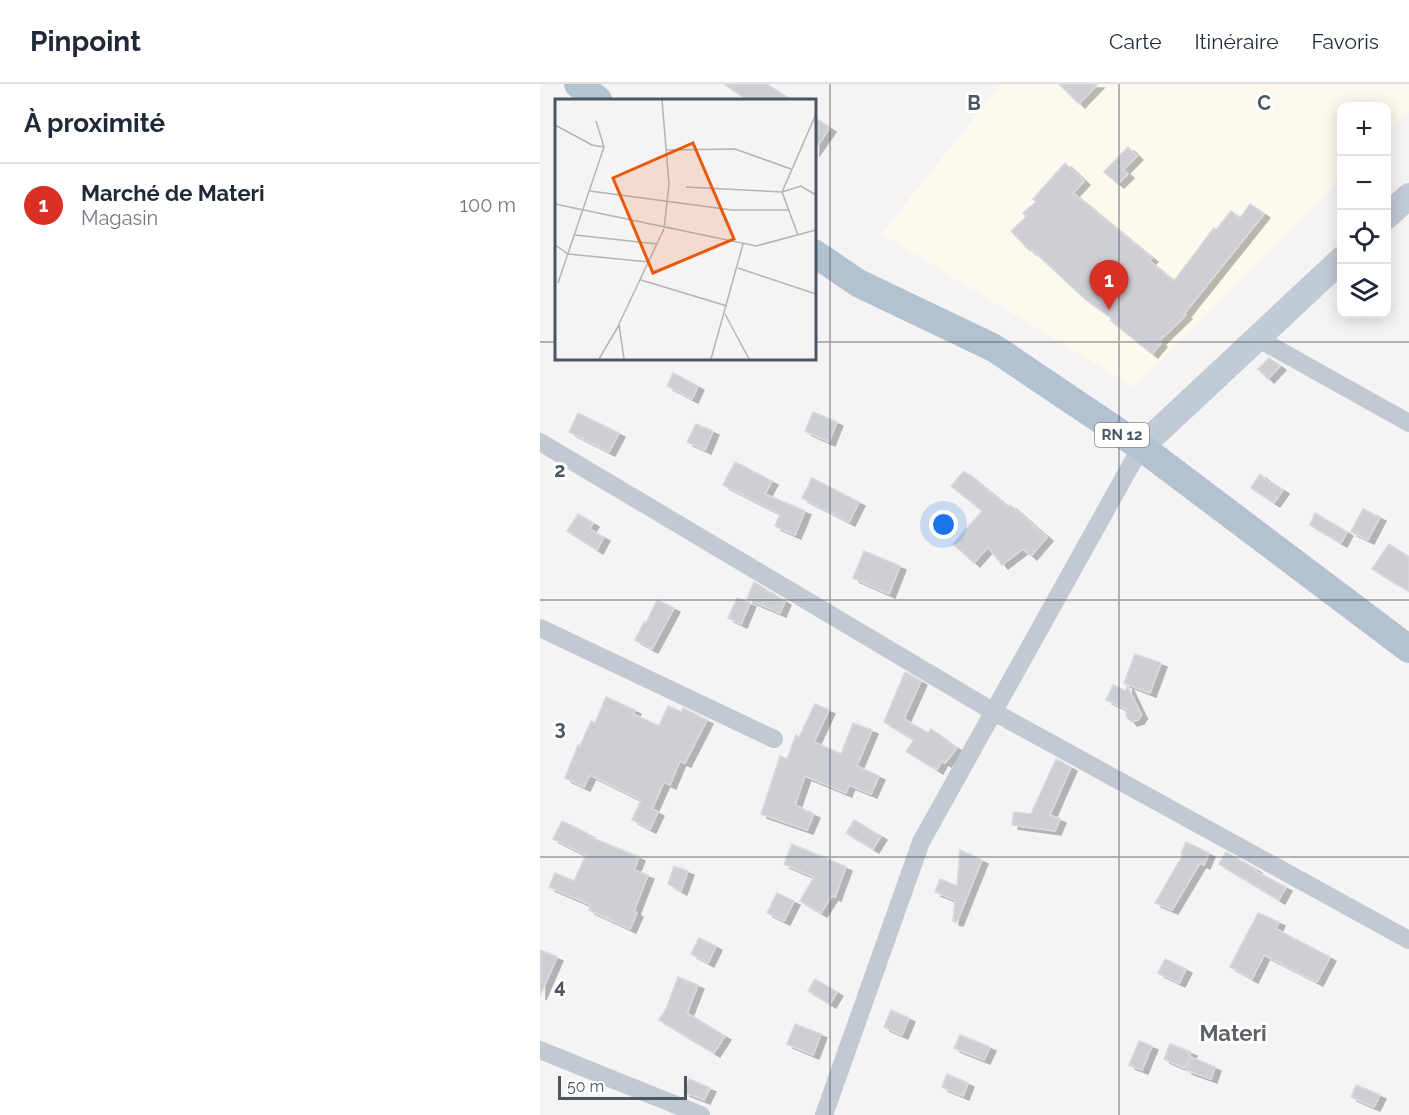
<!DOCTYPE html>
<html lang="fr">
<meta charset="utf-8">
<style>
body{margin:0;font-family:Raleway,sans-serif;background:#f6f6f7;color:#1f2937}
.controls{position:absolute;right:18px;top:18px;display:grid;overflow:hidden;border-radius:12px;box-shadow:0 3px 15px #0003}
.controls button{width:54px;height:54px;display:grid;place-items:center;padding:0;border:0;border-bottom:2px solid #e0e1e3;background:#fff;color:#1f2937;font:30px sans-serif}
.scale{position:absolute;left:18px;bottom:15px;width:129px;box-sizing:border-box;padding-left:6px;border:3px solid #4a5661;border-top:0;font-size:16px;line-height:21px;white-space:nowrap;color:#4a5661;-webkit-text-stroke:4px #fff;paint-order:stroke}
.you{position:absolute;left:404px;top:441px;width:21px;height:21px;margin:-15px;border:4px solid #fff;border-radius:50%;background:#1a73e8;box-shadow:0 0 0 9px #1a73e833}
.badge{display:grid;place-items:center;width:39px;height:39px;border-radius:50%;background:#d93025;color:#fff;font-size:20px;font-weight:700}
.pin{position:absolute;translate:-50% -50px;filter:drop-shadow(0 2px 3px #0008)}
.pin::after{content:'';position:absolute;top:32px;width:21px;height:18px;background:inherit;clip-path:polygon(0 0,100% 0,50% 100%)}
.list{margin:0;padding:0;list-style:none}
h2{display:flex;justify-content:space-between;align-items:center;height:78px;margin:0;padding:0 24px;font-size:26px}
h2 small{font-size:20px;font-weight:400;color:#747a83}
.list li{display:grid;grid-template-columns:39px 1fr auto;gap:18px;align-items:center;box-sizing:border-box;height:84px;padding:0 24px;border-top:2px solid #e0e1e3}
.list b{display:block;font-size:22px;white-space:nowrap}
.list p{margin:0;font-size:20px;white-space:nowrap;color:#747a83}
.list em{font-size:20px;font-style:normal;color:#747a83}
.icon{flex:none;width:33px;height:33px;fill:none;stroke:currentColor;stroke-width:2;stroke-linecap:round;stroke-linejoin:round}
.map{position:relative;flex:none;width:869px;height:1031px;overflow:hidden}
header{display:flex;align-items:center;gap:36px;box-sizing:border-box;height:84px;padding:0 30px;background:#fff;border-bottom:2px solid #e0e1e3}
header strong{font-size:28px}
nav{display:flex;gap:33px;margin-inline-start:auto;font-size:21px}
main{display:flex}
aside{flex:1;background:#fff}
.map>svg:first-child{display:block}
.commercial{fill:#fdf9ef}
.building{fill:#cdcfd5;stroke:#d7d9de;stroke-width:1.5;filter:url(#shadow)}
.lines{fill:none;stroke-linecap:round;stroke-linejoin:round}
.minor{stroke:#c1cad2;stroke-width:18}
.secondary{stroke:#c1cbd6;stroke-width:26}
.primary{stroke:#b3c2d1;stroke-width:28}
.grid{fill:none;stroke:#4a5661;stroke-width:1.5;stroke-opacity:0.55}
.labels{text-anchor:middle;stroke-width:6;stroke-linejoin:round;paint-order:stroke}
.shield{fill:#fff;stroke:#808990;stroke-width:1.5}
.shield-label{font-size:15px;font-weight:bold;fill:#4a5661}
.district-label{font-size:22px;font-weight:bold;fill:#5f6368;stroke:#fff}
.inset-road{fill:none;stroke:#b1b4b9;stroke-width:1.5}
.view{fill:#e8590c;fill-opacity:0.15;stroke:#e8590c;stroke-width:3}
.inset-edge{fill:none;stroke:#4a5661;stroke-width:3}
.grid-label{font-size:20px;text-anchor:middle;font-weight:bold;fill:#4a5661;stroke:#fff;stroke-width:6;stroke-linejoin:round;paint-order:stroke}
</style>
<header>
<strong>Pinpoint</strong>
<nav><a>Carte</a><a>Itinéraire</a><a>Favoris</a></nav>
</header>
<main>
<aside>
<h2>À proximité<small></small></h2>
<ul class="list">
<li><span class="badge">1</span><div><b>Marché de Materi</b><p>Magasin</p></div><em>100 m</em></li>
</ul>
</aside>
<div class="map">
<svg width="869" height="1031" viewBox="0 0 869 1031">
<defs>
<filter id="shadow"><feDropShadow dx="6" dy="4" stdDeviation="0" flood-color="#0004"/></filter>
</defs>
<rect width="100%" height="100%" fill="#f5f3f3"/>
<polygon class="commercial" points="461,0 869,0 869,27 847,50 846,22 802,22 801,95 594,303 341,150"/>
<g class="building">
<polygon points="184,0 227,0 251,16 207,16"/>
<polygon points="519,0 558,0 539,20"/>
<polygon points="274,33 290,44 274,67"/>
<polygon points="588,63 597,72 583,86 588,90 578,100 564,88"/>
<polygon points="525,79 544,97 533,109 612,174 609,177 634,197 674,144 676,146 691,127 700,134 710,120 724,130 644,230 646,231 619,257 621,259 612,270 570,236 571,234 546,216 491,165 490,167 471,147 486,133 483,129 496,118 493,115"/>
<polygon points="729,274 740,282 728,295 718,285"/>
<polygon points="133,289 158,302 152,315 127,302"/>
<polygon points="273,328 297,338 289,358 265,347"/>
<polygon points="38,329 79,349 69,368 29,348"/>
<polygon points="156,340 173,347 165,366 147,358"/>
<polygon points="195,378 232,397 225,410 265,427 255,451 235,442 240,430 183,401"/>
<polygon points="424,387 468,423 470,421 507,453 491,472 483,465 462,481 448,463 434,479 413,460 442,427 411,402"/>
<polygon points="720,390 730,399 731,398 743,406 734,419 711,404"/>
<polygon points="272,394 319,418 309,438 262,414"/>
<polygon points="823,425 840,433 828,456 811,448"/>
<polygon points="775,429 807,448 801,459 770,441"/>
<polygon points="38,430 53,439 49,445 64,453 57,466 27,447"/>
<polygon points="849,460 869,473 869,507 832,485"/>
<polygon points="324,467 360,482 349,510 313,494"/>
<polygon points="214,498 245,517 240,529 207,515"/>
<polygon points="197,514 210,519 201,540 188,534"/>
<polygon points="117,516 134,524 112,565 95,556 104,538 106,539"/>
<polygon points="595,570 621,579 610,609 584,599"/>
<polygon points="365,588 381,597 364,635 388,649 391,645 417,664 405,679 402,677 397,686 366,667 374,656 344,638"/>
<polygon points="573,601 586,607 587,601 602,632 601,631 598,636 591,638 586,632 586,625 566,616"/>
<polygon points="66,613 95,626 93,630 119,642 128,622 142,628 143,624 167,636 145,679 140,677 130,701 124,698 112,725 118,728 110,745 92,736 101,716 50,691 44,703 25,694 38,661 40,662 51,637 55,639"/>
<polygon points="275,620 289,626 274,658 301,670 313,639 332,646 317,682 339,692 331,710 309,701 306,709 265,692 255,721 274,730 267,746 221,730 240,672 247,675 256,651 259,653"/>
<polygon points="516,675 531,683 510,731 520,735 515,747 472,741 474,728 491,730"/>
<polygon points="314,736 341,752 333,765 306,749"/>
<polygon points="22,737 49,750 48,752 99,773 94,786 108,791 94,827 97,829 90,845 49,826 51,821 9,803 15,789 34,797 46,771 13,755"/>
<polygon points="646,758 669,769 664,781 660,779 632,826 615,819 643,771 641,770"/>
<polygon points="252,760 306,783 295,813 292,812 281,829 260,817 274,793 244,780"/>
<polygon points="420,766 442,776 417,838 413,837 415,816 395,808 400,795 417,802"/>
<polygon points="686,768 716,785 715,787 746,803 739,816 679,780"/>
<polygon points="134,782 148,787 141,807 128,800"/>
<polygon points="237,809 254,817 244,837 227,829"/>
<polygon points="718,829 739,838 736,845 790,873 777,898 724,871 712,895 690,883"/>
<polygon points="159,854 176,862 168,879 151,870"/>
<polygon points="0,866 17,873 0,912"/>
<polygon points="625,875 646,885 639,899 618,889"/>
<polygon points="138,893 158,901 147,929 185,952 174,969 119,936 126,925"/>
<polygon points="275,895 297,908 290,920 268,907"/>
<polygon points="351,926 369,934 362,951 344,943"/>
<polygon points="255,940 281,950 273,971 247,960"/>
<polygon points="420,951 450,963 444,976 414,964"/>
<polygon points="599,957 612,962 602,986 589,981"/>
<polygon points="630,960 651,968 644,984 624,975"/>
<polygon points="651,973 675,983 671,995 646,986"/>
<polygon points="407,990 428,999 423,1012 402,1003"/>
<polygon points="149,995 170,1004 164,1016 144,1008"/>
<polygon points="816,1001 840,1011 834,1023 811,1013"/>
</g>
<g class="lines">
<g class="minor">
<polyline points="717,254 869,339"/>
<polyline points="0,358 454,628 869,856"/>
<polyline points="0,544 234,655"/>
<polyline points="0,966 161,1031"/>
<polyline points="284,1031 381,758 601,363"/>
</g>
<g class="secondary">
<polyline points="846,133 869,112"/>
<polyline points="601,363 802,175"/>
</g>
<g class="primary">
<polyline points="38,0 58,16"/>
<polyline points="274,169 318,199 454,264 601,363 869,565"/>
</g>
</g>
<path class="grid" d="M290 0V1031M579 0V1031M0 258H16M274 258H869M0 516H869M0 773H869"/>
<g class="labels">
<rect class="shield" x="555" y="339" width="54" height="24" rx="4.5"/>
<g class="shield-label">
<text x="582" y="356">RN 12</text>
</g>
<g class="district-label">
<text x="693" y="957">Materi</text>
</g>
</g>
<g transform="translate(15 15)">
<rect width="261" height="261" fill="#f5f3f3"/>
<path class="inset-road" d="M107 1 114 85 109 129M0 26 37 46 49 48M112 51 180 50 236 70M131 88 227 93 246 87 261 96M35 92 177 111H234M0 105 201 147 261 131M20 136 102 145M243 136 227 93 261 15M0 146 13 155 94 163M183 169 261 195M86 181 172 207M3 184 49 48 41 22M170 215 194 260M44 260 64 226M69 260 64 225 109 130M156 260 188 145"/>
<path class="view" d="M138 44 179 140 98 174 58 79Z"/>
<rect width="261" height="261" class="inset-edge"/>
</g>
<g class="grid-label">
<text x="434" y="26">B</text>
<text x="724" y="26">C</text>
<text x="20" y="393">2</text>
<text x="20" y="651">3</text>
<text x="20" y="909">4</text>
</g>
</svg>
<div class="controls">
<button>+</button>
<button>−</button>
<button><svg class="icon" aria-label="locate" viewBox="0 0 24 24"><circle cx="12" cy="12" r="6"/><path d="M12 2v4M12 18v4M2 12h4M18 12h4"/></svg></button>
<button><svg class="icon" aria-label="layers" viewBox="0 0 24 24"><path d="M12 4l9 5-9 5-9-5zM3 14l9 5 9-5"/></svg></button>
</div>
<div class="scale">50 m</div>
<div class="you"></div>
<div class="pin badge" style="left:569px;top:226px">1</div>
</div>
</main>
